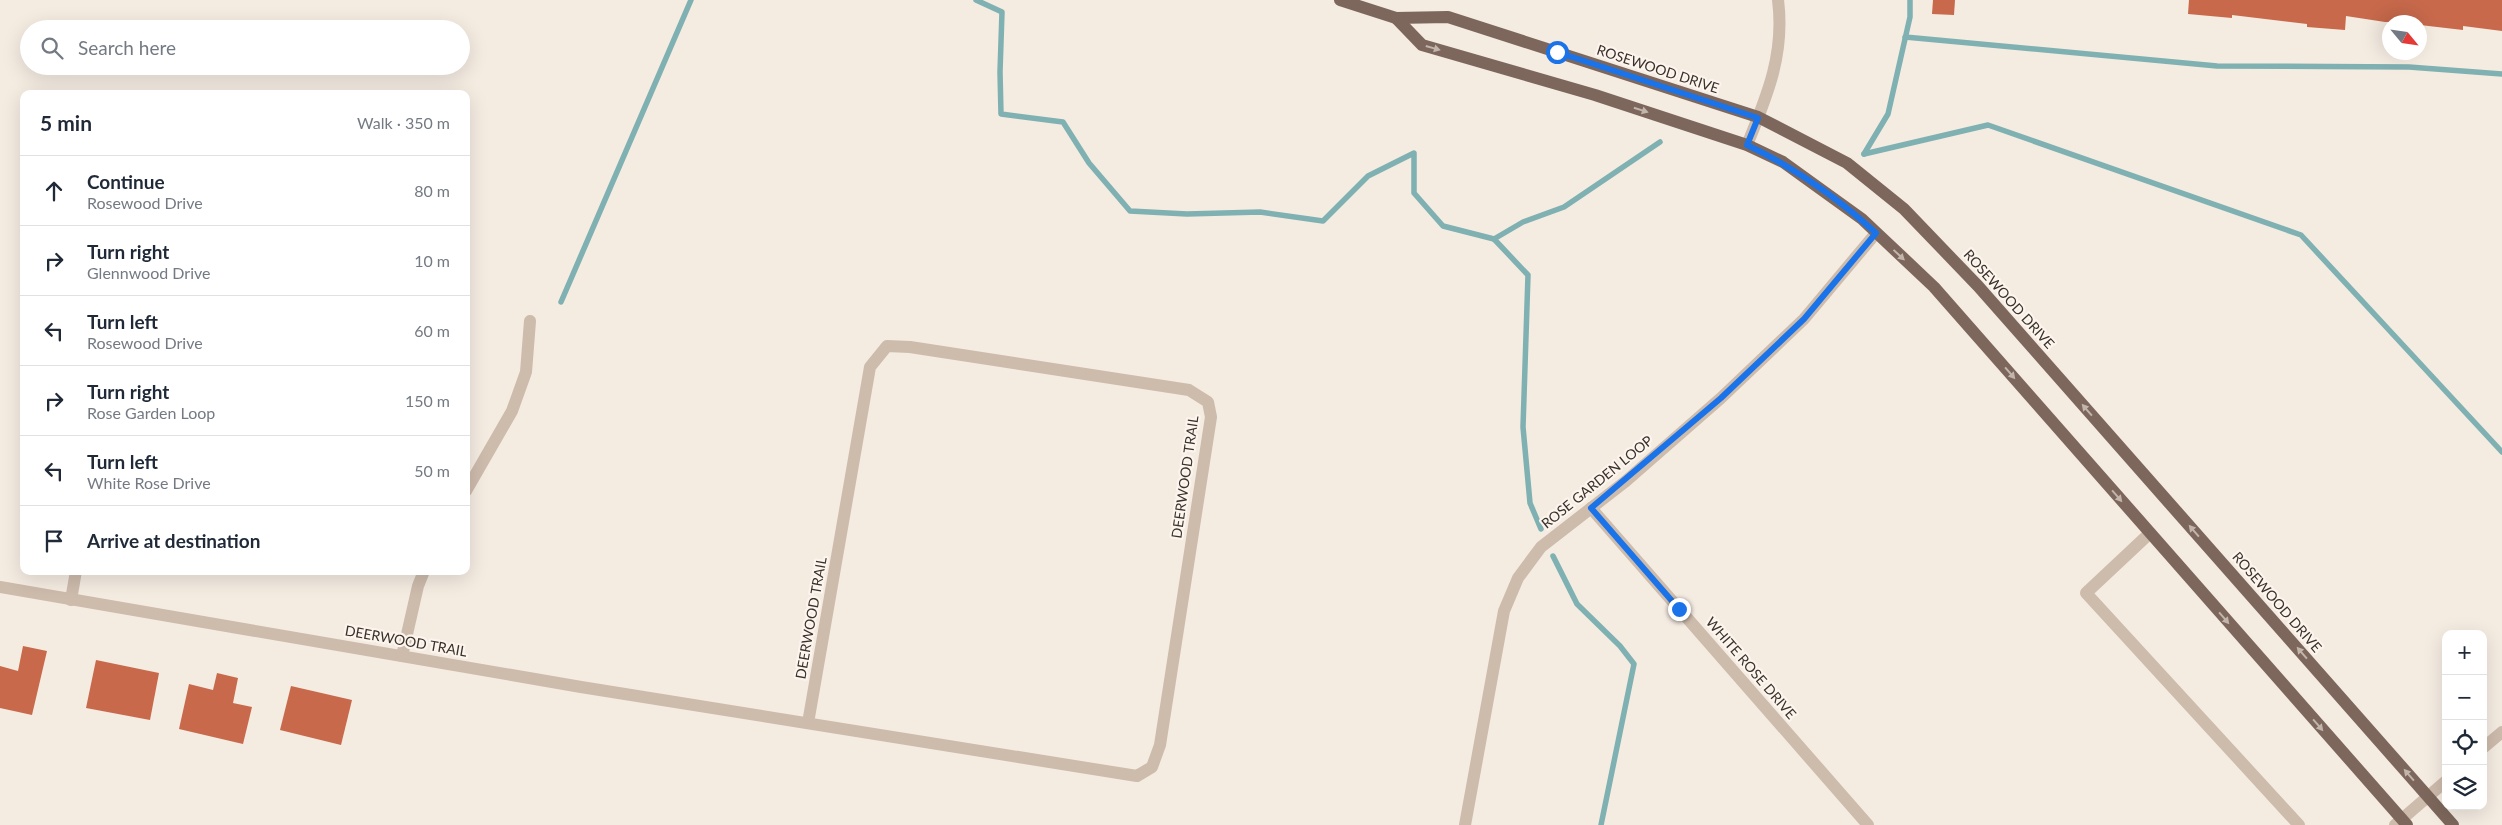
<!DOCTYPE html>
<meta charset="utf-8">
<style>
body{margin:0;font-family:Lato,sans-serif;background:#f6f6f7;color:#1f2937}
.controls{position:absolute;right:15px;bottom:15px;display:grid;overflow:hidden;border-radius:10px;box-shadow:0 5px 20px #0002}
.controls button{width:45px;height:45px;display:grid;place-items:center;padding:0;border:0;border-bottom:1px solid #e0e1e3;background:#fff;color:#1f2937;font:25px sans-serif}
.compass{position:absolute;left:2382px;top:15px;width:45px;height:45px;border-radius:50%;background:#fff;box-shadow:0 5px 20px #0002;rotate:119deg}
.stop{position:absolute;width:15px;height:15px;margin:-11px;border:4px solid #1a73e8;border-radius:50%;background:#fff}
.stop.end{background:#1a73e8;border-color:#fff;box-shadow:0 1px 5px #0008}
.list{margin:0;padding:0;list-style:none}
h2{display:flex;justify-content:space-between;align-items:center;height:65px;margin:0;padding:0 20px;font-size:21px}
h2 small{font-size:16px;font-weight:400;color:#747a83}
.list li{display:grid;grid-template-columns:32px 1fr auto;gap:15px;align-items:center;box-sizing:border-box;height:70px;padding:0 20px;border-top:1px solid #e0e1e3}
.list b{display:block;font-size:19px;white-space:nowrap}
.list p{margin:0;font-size:16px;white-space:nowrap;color:#747a83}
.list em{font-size:16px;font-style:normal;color:#747a83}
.icon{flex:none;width:28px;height:28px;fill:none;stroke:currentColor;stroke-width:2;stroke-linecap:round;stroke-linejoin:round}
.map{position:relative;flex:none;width:2502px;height:825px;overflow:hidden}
.search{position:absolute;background:#fff;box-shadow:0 5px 20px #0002;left:20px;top:20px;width:450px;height:55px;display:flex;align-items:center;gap:12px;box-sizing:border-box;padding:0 18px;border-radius:28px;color:#747a83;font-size:19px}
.panel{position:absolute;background:#fff;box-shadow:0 5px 20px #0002;left:20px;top:90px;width:450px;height:485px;border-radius:10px}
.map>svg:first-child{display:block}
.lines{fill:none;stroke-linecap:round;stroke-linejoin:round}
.stream{stroke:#7fb0b2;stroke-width:5.5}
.building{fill:#c8694b}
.minor{stroke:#cdbbac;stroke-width:12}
.major{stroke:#7d675c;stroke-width:12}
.oneway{fill:#c2b5ac}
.route{stroke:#1a73e8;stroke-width:6}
.labels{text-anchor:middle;stroke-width:4.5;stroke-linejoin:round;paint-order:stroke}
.street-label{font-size:14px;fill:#3b302b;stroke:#fbf5ee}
</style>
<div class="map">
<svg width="2502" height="825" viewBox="0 0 2502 825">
<rect width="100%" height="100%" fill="#f4ebe1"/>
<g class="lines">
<g class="stream">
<polyline points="976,0 1002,12 1000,72 1001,114 1063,122 1089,163 1130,211 1187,214 1260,212 1323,221 1368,176 1414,153 1414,193 1443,226 1494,239 1523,222 1564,207 1660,142"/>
<polyline points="1905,37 2217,66 2409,67 2502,74"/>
<polyline points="1864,154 1988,125 2301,235 2502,452"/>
<polyline points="1864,154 1888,114 1910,17 1910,0"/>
<polyline points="1494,239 1528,275 1523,427 1530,503 1541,529"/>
<polyline points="561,302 691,0"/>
<polyline points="1553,556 1577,604 1620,646 1634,664 1601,825"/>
</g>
</g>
<g class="building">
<polygon points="1933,0 1955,0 1954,15 1932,14"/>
<polygon points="2189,0 2502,0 2502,31 2463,26 2463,30 2420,25 2420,22 2385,22 2346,16 2345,30 2307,27 2307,24 2232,15 2232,18 2188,14"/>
<polygon points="23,646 47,651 32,715 0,708 0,666 18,671"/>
<polygon points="96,660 159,673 150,720 86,708"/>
<polygon points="217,673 238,678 233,703 252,707 243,744 179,729 189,684 213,690"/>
<polygon points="291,686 352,700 341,745 280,730"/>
</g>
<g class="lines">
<g class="minor">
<path d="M1747 145C1767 96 1785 54 1778 0"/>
<polyline points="466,491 512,411 526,372 530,321"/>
<polyline points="1591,508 1868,825"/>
<polyline points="2150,533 2086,593 2299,825"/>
<polyline points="0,587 581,687 1137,776 1152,767 1160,745 1211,417 1208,402 1189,390 910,347 887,346 870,367 808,723"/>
<polyline points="71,600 76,571"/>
<polyline points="402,656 418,586 424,571"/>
<polyline points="2483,748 2502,732"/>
<polyline points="1465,825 1504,611 1518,578 1541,547 1626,481 1721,398 1804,319 1876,233"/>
<polyline points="2395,825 2446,781"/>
</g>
<g class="major">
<polyline points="1340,0 1396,18 1448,17 1758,117 1847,163 1904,209 1978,286 2453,825"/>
<polyline points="1396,18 1422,45 1595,95 1747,145 1783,162 1862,219 1934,287 2407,825"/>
</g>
</g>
<defs><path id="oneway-solid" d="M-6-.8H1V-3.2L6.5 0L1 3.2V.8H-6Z" transform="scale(1.25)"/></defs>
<g class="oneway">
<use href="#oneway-solid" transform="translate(1433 48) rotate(16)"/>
<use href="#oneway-solid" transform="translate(1641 110) rotate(18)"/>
<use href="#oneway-solid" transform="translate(1899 255) rotate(43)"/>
<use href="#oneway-solid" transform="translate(2010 373) rotate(49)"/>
<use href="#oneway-solid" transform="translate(2087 410) rotate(-131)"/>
<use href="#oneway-solid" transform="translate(2117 496) rotate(49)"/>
<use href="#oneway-solid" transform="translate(2194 531) rotate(-131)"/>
<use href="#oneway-solid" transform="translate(2224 618) rotate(49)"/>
<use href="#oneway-solid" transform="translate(2302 653) rotate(-131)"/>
<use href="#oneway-solid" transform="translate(2318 725) rotate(49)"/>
<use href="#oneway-solid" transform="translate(2409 775) rotate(-131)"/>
</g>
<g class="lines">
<path class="route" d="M1557 52 1758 118 1747 145C1793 167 1838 198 1876 233L1804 319 1721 398 1591 508 1679 609"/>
</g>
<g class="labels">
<g class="street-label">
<text transform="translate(1658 69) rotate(18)" y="5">ROSEWOOD DRIVE</text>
<text transform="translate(2009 299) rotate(48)" y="5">ROSEWOOD DRIVE</text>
<text transform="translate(1185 477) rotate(-82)" y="5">DEERWOOD TRAIL</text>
<text transform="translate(1597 482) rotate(-39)" y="5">ROSE GARDEN LOOP</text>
<text transform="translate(2277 602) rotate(49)" y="5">ROSEWOOD DRIVE</text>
<text transform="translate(811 618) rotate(-80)" y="5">DEERWOOD TRAIL</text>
<text transform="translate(406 641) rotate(10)" y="5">DEERWOOD TRAIL</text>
<text transform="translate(1751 668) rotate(49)" y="5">WHITE ROSE DRIVE</text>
</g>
</g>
</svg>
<div class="controls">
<button>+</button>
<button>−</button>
<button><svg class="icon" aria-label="locate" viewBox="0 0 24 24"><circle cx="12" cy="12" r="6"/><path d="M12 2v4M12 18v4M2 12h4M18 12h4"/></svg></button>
<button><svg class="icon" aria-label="layers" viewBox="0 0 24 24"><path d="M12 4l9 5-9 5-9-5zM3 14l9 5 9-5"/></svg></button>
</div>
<svg class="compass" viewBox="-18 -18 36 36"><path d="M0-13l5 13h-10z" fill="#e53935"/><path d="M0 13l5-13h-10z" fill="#747a83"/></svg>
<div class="stop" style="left:1557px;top:52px"></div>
<div class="stop end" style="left:1679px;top:609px"></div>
<div class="search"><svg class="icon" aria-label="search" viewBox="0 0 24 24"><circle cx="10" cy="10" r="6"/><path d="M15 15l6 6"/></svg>Search here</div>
<section class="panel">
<h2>5 min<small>Walk · 350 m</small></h2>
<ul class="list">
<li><svg class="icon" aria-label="ahead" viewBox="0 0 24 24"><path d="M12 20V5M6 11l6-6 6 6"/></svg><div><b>Continue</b><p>Rosewood Drive</p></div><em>80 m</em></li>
<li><svg class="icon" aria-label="right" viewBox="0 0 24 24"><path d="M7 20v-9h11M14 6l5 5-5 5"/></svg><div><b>Turn right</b><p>Glennwood Drive</p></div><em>10 m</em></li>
<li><svg class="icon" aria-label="left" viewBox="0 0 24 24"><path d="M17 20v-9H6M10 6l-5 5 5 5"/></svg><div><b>Turn left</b><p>Rosewood Drive</p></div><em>60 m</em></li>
<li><svg class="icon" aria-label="right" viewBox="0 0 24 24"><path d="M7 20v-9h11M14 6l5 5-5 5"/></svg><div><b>Turn right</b><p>Rose Garden Loop</p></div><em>150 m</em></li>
<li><svg class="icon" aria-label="left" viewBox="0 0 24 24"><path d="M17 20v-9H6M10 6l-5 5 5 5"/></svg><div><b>Turn left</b><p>White Rose Drive</p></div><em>50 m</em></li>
<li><svg class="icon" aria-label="arrive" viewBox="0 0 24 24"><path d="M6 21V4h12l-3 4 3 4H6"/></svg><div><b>Arrive at destination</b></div></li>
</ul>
</section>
</div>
